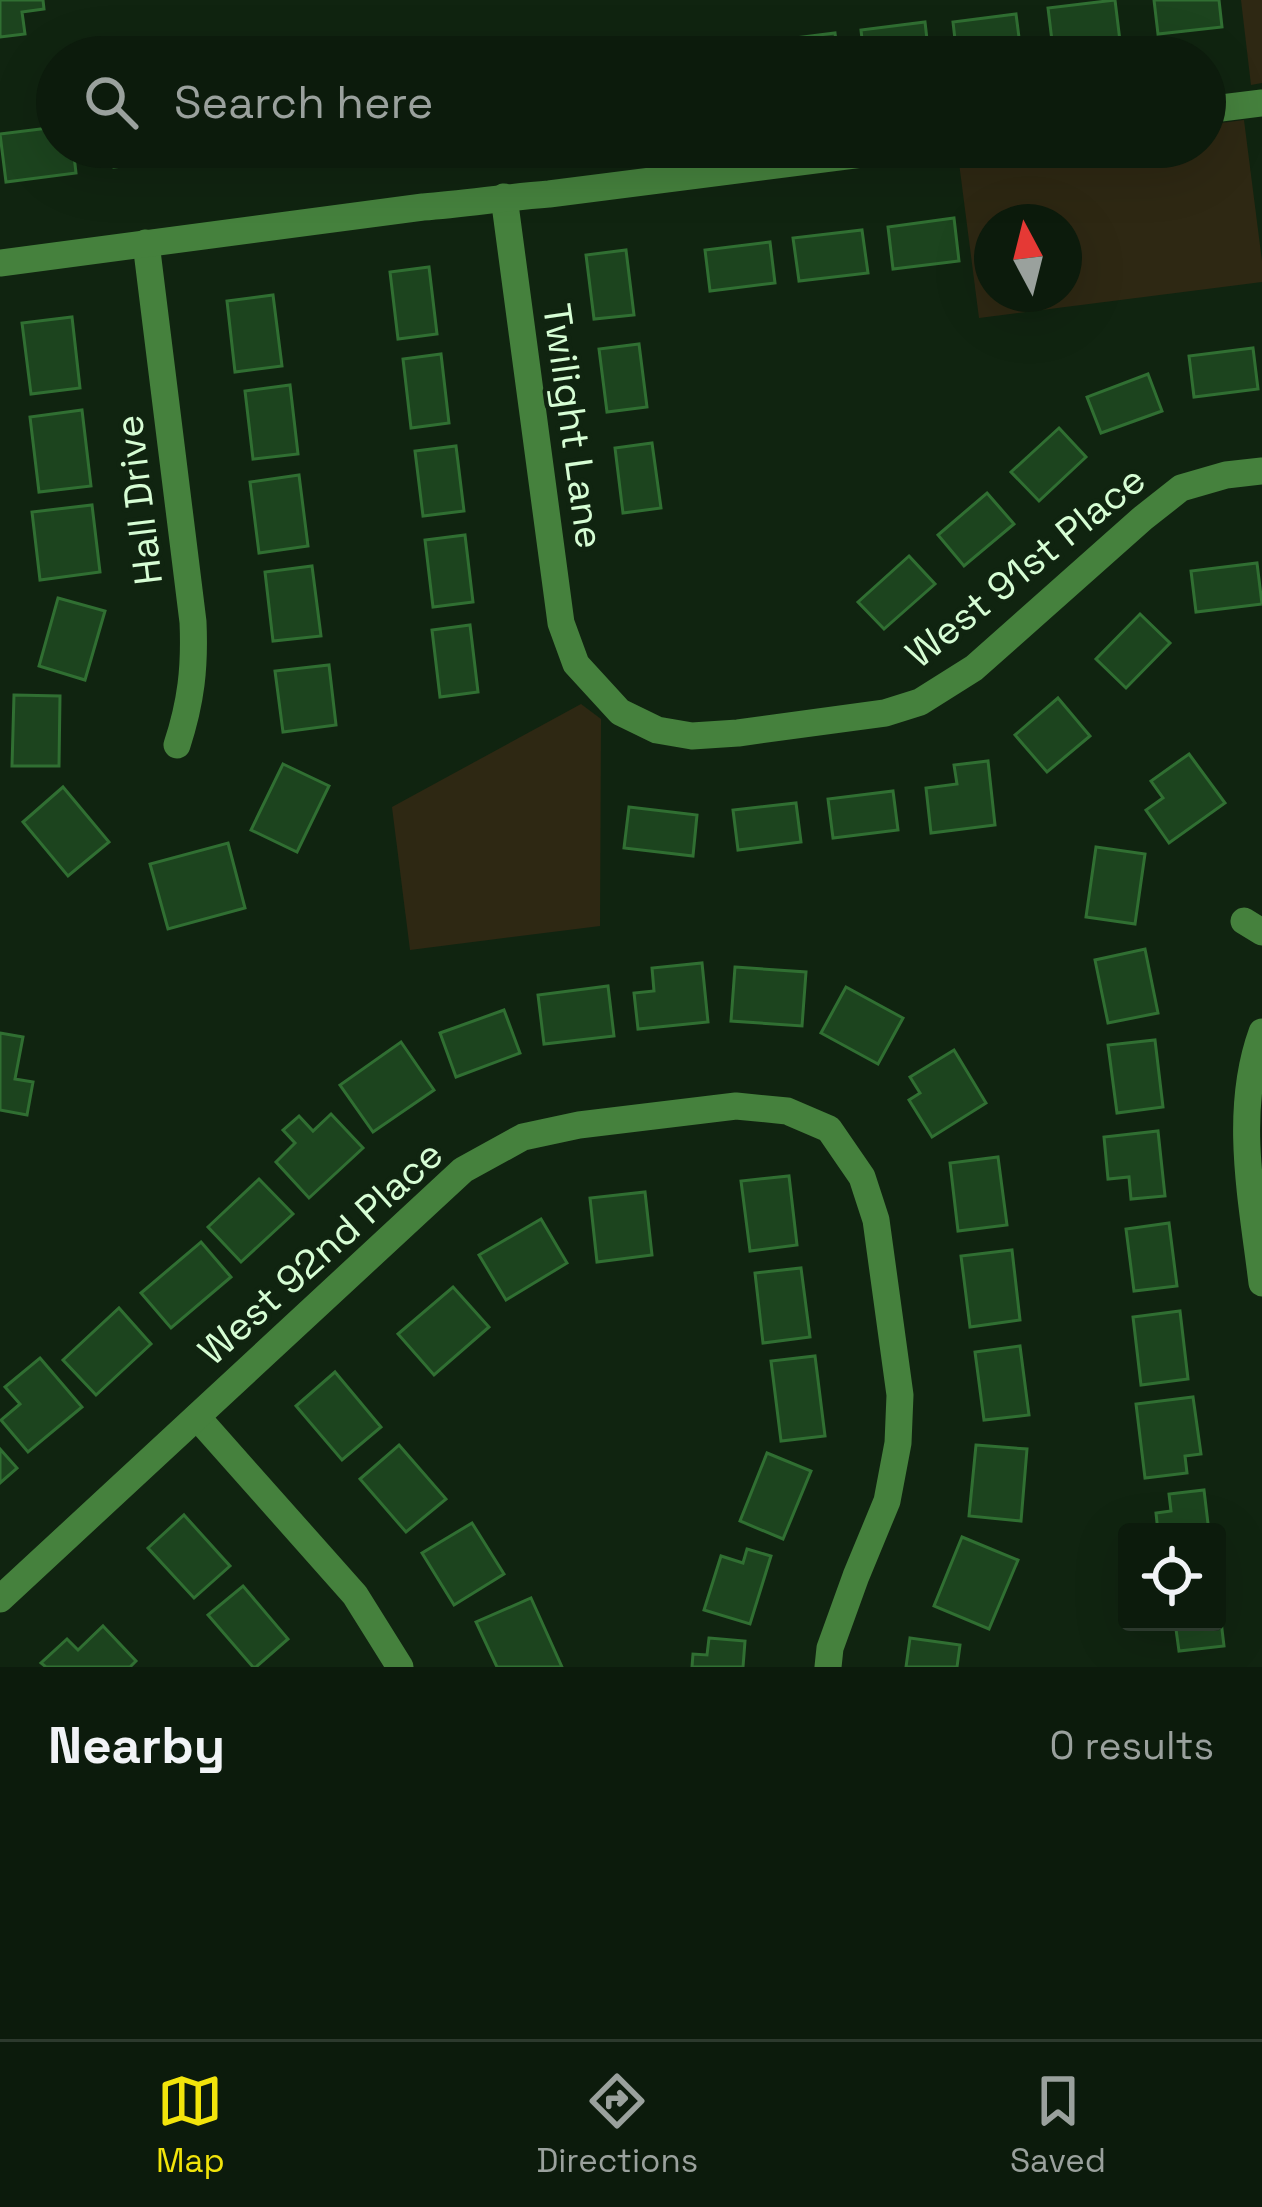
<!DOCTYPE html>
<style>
body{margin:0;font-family:"Space Grotesk",sans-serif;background:#152415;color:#f1f3f6}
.controls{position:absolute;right:36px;bottom:36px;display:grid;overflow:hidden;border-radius:12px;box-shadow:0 12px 48px #0002}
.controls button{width:108px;height:108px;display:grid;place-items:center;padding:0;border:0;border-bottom:3px solid #2c392d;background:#0c1b0c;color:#f1f3f6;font:60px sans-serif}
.compass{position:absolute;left:974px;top:204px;width:108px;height:108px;border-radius:50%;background:#0c1b0c;box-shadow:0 12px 48px #0002;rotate:353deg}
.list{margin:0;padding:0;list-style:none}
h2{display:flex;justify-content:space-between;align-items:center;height:156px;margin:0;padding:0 48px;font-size:51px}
h2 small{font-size:39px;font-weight:400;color:#9aa19d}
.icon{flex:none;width:66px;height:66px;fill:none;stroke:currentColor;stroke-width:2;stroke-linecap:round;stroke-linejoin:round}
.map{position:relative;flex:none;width:1262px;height:1667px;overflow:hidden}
.search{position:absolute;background:#0c1b0c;box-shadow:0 12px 48px #0002;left:36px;right:36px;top:36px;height:132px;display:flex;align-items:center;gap:30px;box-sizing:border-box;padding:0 42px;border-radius:66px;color:#9aa19d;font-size:45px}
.sheet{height:372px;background:#0c1b0c}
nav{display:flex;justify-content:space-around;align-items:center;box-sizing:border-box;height:168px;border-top:3px solid #2c392d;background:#0c1b0c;font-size:33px;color:#9aa19d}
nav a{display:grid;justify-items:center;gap:6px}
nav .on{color:#f2e40b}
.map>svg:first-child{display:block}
.green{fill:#2e2813;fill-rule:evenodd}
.building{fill:#1c441e;stroke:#306f32;stroke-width:3}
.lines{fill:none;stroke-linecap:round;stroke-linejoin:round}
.minor{stroke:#45813d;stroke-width:27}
.labels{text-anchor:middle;stroke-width:9;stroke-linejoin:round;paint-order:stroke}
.street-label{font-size:39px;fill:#d6fdd4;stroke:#102410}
</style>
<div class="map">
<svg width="1262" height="1667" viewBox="0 0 1262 1667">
<rect width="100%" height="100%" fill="#102410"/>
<g class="green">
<polygon points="1241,0 1262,0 1262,83 1251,85"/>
<path d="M1244 120 1262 261V282L979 318 958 155 1027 147H1205V125ZM1064 222V294H992V222Z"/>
<polygon points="581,704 601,719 600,926 410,950 392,807"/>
</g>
<g class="building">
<polygon points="0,0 43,0 44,9 22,12 25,34 0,37"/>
<polygon points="1115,0 1120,41 1053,49 1048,8"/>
<polygon points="1154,0 1219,0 1222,27 1158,34"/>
<polygon points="1016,14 1021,53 957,57 953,22"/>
<polygon points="925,22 929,57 864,57 861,30"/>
<polygon points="835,33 838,57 773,57 771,41"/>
<polygon points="746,46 747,57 679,57 679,54"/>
<polygon points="57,127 57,147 73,147 76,173 6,182 0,134"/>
<polygon points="112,147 186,147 187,158 114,167"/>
<polygon points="954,218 959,261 893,269 888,227"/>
<polygon points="862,230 868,273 799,281 793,238"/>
<polygon points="770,242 775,283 710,291 705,250"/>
<polygon points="626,250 634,315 594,319 586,255"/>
<polygon points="429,267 437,334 398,339 390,272"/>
<polygon points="273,295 282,366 235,372 227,301"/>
<polygon points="72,317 80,388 31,394 22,323"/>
<polygon points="639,344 647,407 607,412 599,349"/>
<polygon points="1253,348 1258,389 1194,397 1189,356"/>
<polygon points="441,354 449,423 411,428 403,359"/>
<polygon points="1148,374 1162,411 1101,433 1087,397"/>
<polygon points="290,385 298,454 253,459 245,391"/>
<polygon points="82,410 91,486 39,492 30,417"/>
<polygon points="1059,428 1086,457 1039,501 1011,472"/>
<polygon points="652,443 661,508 623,513 615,448"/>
<polygon points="456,446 464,511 423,516 415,451"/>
<polygon points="299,475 308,546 259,553 250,482"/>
<polygon points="987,493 1014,524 964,566 938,535"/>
<polygon points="92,505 100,572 40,580 32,512"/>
<polygon points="465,535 473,602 433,607 425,540"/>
<polygon points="909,556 935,584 884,629 858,602"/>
<polygon points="1257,563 1262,604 1196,612 1191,571"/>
<polygon points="312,566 321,636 273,641 265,572"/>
<polygon points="58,598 105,611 85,680 39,666"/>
<polygon points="1140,614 1170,643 1126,688 1096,659"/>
<polygon points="470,625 478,692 440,697 432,630"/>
<polygon points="329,665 336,725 283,732 275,671"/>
<polygon points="14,695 60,696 59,766 12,766"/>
<polygon points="1058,698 1090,736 1047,772 1015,735"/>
<polygon points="1189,754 1225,803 1169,843 1146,810 1163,798 1151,781"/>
<polygon points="988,761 995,825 931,833 926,788 957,784 954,765"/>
<polygon points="283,764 329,786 297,852 251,830"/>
<polygon points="63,787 109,842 68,876 23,822"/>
<polygon points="893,791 898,830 833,838 828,799"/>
<polygon points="796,803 801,842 738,850 733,810"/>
<polygon points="629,807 697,815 693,856 624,848"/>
<polygon points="228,843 245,908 168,929 150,864"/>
<polygon points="1096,847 1145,854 1135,924 1086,917"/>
<polygon points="1145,949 1158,1013 1108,1023 1095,960"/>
<polygon points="702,963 708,1022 638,1029 634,993 654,991 652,968"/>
<polygon points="735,967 806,972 802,1026 731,1021"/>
<polygon points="608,986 614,1036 544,1044 538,995"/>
<polygon points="846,987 903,1018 878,1064 821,1033"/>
<polygon points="504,1010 520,1053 456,1077 440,1033"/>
<polygon points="0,1033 23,1037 15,1079 33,1082 27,1115 0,1110"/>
<polygon points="1155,1040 1163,1107 1117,1113 1108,1045"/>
<polygon points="401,1042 434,1090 373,1132 340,1085"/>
<polygon points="954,1050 986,1103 932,1137 909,1100 920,1093 910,1077"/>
<polygon points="331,1114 363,1148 309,1198 276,1162 295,1143 283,1130 299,1116 313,1131"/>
<polygon points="1158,1131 1165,1196 1131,1199 1129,1177 1108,1179 1104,1137"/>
<polygon points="998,1157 1007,1225 958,1231 950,1163"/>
<polygon points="789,1176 797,1245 750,1251 741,1181"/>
<polygon points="259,1179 293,1214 241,1262 208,1227"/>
<polygon points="645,1192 652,1255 597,1262 590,1198"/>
<polygon points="541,1219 567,1263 506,1300 479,1255"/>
<polygon points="1169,1223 1177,1286 1134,1291 1126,1229"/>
<polygon points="201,1242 231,1277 171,1328 141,1293"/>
<polygon points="1012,1250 1020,1320 970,1327 961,1256"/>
<polygon points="801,1268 810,1337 763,1343 755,1273"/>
<polygon points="453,1287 489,1327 434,1375 398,1334"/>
<polygon points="119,1308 151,1344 96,1395 63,1360"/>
<polygon points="1180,1311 1188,1379 1141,1385 1133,1317"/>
<polygon points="1020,1346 1029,1415 984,1420 975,1352"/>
<polygon points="815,1356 825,1436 781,1441 771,1361"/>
<polygon points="40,1358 82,1407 28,1452 1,1420 20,1404 5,1387"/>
<polygon points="335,1372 381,1427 342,1460 296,1406"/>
<polygon points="1193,1397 1201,1454 1185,1456 1187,1473 1145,1478 1136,1404"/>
<polygon points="399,1445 446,1499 406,1532 360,1479"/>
<polygon points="976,1445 1027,1449 1021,1521 969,1516"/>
<polygon points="0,1449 17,1468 0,1483"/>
<polygon points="767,1453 811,1471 783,1539 740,1521"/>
<polygon points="1204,1490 1209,1532 1158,1532 1156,1513 1171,1511 1169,1494"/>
<polygon points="184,1515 230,1566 194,1598 148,1548"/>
<polygon points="472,1523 504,1574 454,1605 422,1553"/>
<polygon points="962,1537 1018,1560 989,1629 934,1606"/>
<polygon points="747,1549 771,1556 750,1624 704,1610 721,1556 743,1563"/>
<polygon points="243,1586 288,1639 256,1667 253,1667 208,1615"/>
<polygon points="1217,1588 1224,1646 1179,1651 1175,1622 1217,1622"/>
<polygon points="531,1598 562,1667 497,1667 476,1622"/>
<polygon points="103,1626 136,1661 130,1667 46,1667 41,1663 67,1639 78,1650"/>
<polygon points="709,1638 745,1641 743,1667 692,1667 693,1654 707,1655"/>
<polygon points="910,1638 960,1645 957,1667 906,1667"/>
</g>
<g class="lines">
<g class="minor">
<polyline points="1205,110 1262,103"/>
<polyline points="504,197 561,623 576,664 620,712 657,730 692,736 738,733 885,713 920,702 974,668 1143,518 1181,488 1226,475 1262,471"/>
<path d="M146 243 193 622C195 668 191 702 177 745"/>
<path d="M0 263 423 207C465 204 507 197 549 194L917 147"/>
<polyline points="1244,921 1262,932"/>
<path d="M1262 1032C1233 1112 1252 1200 1262 1283"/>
<polyline points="197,1417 355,1595 400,1667"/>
<polyline points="0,1599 463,1170 523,1137 579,1125 736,1106 787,1111 829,1129 862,1177 876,1220 900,1395 898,1443 887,1501 856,1576 830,1648 828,1667"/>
</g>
</g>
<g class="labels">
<g class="street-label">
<text transform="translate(574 426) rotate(82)" y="14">Twilight Lane</text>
<text transform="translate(138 500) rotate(-97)" y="14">Hall Drive</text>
<text transform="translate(1025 566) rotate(-39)" y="14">West 91st Place</text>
<text transform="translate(320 1252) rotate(-42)" y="14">West 92nd Place</text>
</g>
</g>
</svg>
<div class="controls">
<button><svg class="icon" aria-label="locate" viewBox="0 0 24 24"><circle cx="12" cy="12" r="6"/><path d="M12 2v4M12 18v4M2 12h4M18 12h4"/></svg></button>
</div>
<svg class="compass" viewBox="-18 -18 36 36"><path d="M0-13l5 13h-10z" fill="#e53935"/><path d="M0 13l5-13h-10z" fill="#9aa19d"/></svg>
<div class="search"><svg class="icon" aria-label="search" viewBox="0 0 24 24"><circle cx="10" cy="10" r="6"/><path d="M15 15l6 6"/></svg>Search here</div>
</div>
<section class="sheet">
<h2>Nearby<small>0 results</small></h2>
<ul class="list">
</ul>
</section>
<nav>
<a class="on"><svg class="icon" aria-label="map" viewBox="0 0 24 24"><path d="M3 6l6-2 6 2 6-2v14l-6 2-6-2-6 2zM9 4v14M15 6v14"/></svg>Map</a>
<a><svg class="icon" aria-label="directions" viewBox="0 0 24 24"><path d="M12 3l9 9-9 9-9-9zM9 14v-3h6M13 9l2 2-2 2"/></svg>Directions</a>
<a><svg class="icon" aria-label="saved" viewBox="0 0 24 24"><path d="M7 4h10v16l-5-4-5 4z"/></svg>Saved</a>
</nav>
